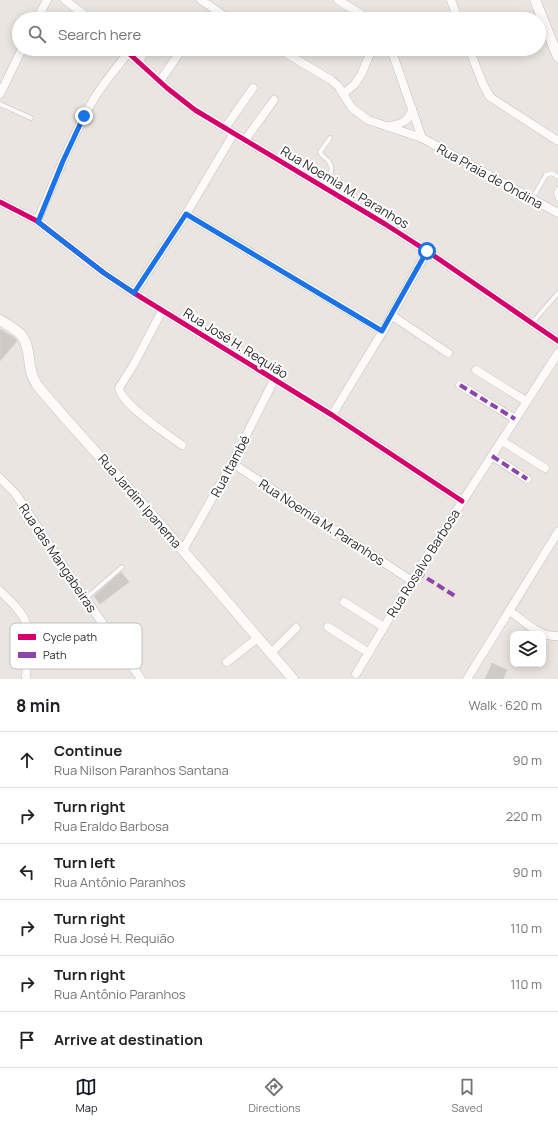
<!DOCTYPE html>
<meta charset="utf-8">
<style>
body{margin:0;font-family:Manrope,sans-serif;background:#f6f6f6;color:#202124}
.controls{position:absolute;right:12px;bottom:12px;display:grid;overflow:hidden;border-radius:8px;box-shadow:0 2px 10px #0003}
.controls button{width:36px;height:36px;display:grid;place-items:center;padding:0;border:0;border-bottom:1px solid #e0e0e0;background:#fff;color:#202124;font:20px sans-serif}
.stop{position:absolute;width:12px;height:12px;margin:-9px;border:3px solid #1a73e8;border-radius:50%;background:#fff}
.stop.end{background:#1a73e8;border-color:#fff;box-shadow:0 1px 4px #0008}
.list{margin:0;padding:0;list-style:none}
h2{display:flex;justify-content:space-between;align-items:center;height:52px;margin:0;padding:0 16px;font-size:17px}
h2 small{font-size:13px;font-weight:400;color:#757577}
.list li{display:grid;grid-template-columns:26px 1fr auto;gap:12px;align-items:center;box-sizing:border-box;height:56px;padding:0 16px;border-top:1px solid #e0e0e0}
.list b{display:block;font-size:15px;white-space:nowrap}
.list p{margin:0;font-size:13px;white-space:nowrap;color:#757577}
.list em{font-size:13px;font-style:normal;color:#757577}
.icon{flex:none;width:22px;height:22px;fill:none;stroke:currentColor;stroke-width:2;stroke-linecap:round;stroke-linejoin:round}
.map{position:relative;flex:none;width:558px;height:679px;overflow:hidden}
.search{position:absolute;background:#fff;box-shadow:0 2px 10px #0003;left:12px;right:12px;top:12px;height:44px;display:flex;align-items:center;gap:10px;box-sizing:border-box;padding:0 14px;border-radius:22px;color:#757577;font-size:15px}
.sheet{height:388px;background:#fff}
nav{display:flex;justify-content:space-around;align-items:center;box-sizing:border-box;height:56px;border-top:1px solid #e0e0e0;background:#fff;font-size:11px;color:#757577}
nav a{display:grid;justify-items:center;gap:2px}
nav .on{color:#111827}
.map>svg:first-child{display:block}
.building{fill:#cecbc7;stroke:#d5d1cc}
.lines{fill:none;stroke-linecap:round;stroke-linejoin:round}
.service-casing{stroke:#c3c2c2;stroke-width:5}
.minor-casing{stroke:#c3c2c2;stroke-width:9}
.tertiary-casing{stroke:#c3c2c2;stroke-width:11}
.service{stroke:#fcfbfa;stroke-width:4}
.minor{stroke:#fcfbfa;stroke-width:8}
.tertiary{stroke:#fcfbfa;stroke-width:10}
.quiet{stroke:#8e44ad;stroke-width:4;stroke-dasharray:8 4;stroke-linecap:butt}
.cycleway-casing{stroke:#fff;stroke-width:8}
.cycleway{stroke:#d6006c;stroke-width:5}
.route{stroke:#1a73e8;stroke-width:5}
.labels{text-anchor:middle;stroke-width:4;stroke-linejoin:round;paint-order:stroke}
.street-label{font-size:13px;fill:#2b2b2b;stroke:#fff}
.key{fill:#fff;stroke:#bfbfbf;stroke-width:1}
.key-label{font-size:11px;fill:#2b2b2b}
</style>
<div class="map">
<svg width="558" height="679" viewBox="0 0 558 679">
<rect width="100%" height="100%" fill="#eae5e0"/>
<g class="building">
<polygon points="0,329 15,338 17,341 0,361"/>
<polygon points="121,572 129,582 100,604 94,596"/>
<polygon points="492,663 507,670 503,679 485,679"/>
</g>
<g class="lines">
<g class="service-casing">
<g id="service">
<polyline points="0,104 31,118"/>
<path d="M324 187C328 180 335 170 329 162 327 158 322 157 320 152L330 138"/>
<polyline points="558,189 556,193 558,199"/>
<polyline points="532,199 546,175 552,173 558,177"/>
<polyline points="532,323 558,293"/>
<polyline points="86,598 122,567"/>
</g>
</g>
<g class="minor-casing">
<g id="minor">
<polyline points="65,0 90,19"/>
<polyline points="201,0 229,19"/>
<polyline points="338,0 369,19"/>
<polyline points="451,0 458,19"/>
<polyline points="37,19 47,0"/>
<polyline points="124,49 167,88 195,110 385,224 427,251 558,341"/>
<polyline points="279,49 331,80 338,86 352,108 368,120 422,138"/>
<polyline points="391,49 422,138 558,213"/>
<polyline points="469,49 483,84 490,97 558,141"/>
<polyline points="138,62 147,49"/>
<polyline points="160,81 182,49"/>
<polyline points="0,94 22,49"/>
<polyline points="343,94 355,84 361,75 372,49"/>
<path d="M390 126C401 124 410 121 412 109"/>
<polyline points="225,128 253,88"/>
<polyline points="245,140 274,100"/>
<polyline points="0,202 37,221 104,273 134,293 332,415 462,501"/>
<polyline points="186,214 383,331"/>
<path d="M37 221C55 180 72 136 95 97 105 81 117 67 128 53"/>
<polyline points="134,293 186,214 234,133"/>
<path d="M162 311 134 364 119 388C122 405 168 435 182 445"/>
<polyline points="391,315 448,353"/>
<polyline points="476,370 526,401"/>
<polyline points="460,385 515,419"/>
<polyline points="332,415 383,331 427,251"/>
<polyline points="502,441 545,468"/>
<polyline points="492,456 527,479"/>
<polyline points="232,463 412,581"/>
<polyline points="0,478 15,493 70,576 141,679"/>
<polyline points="183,550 232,463 274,380"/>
<path d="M0 591C9 600 21 610 26 623 31 635 26 664 26 679"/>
<polyline points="344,602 384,627"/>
<path d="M510 611C524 621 540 638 558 636"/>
<polyline points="328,627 369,653"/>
<polyline points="271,653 296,628"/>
<polyline points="26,660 83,660"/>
<polyline points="227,662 258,638"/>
<polyline points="356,674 417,572 558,353"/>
<polyline points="467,679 558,532"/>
</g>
</g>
<g class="tertiary-casing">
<g id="tertiary">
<polyline points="535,0 558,57"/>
<path d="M0 320C7 325 17 329 22 336 32 349 26 370 37 385 69 424 105 462 139 500 191 559 242 619 293 679"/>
</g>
</g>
<use href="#service" class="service"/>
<use href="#minor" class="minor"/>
<use href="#tertiary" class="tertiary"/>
<g class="quiet">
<polyline points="460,385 515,419"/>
<polyline points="492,456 527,479"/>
<polyline points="417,572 455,596"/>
</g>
<g class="cycleway-casing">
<g id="cycleway">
<polyline points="124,49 167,88 195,110 385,224 427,251 558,341"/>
<polyline points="0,202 37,221 104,273 134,293 332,415 462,501"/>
</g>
</g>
<use href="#cycleway" class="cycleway"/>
</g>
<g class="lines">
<polyline class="route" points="84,116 63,161 38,222 104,273 134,293 186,214 382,331 427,251"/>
</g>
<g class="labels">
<g class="street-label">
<text transform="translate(490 176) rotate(29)" y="5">Rua Praia de Ondina</text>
<text transform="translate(345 187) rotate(31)" y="5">Rua Noemia M. Paranhos</text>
<text transform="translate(236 343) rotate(32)" y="5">Rua José H. Requião</text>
<text transform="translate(230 466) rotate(-62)" y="5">Rua Itambé</text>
<text transform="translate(140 501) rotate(49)" y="5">Rua Jardim Ipanema</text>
<text transform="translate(322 522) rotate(33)" y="5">Rua Noemia M. Paranhos</text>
<text transform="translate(58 558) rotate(56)" y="5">Rua das Mangabeiras</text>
<text transform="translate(423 563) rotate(-58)" y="5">Rua Rosalvo Barbosa</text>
</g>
</g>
<rect x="10" y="623" width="132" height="46" rx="6" class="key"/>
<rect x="18" y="634" width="18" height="6" fill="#d6006c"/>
<rect x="18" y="652" width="18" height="6" fill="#8e44ad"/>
<g class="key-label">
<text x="43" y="641">Cycle path</text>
<text x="43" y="659">Path</text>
</g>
</svg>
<div class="controls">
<button><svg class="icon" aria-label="layers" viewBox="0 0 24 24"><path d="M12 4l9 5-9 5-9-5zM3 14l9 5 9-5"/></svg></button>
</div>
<div class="stop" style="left:427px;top:251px"></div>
<div class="stop end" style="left:84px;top:116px"></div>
<div class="search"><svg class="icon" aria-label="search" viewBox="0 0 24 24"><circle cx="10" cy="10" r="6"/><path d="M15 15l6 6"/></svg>Search here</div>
</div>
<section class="sheet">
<h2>8 min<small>Walk · 620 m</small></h2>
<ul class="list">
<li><svg class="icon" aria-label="ahead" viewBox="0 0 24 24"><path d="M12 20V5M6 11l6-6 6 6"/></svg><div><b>Continue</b><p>Rua Nilson Paranhos Santana</p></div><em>90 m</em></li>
<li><svg class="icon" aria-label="right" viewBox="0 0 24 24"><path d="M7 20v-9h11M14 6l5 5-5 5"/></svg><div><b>Turn right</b><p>Rua Eraldo Barbosa</p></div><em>220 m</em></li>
<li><svg class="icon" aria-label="left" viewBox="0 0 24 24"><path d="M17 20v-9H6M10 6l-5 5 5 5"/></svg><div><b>Turn left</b><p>Rua Antônio Paranhos</p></div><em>90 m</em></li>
<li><svg class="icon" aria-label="right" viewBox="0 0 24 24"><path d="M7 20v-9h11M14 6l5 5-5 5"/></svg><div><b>Turn right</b><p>Rua José H. Requião</p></div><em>110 m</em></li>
<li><svg class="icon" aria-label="right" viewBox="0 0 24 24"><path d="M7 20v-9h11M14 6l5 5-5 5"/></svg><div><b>Turn right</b><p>Rua Antônio Paranhos</p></div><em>110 m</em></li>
<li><svg class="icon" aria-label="arrive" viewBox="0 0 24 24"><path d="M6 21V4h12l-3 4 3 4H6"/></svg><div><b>Arrive at destination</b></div></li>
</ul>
</section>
<nav>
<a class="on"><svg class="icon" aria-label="map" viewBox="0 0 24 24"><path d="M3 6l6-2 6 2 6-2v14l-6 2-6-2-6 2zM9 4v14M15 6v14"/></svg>Map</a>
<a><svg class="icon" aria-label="directions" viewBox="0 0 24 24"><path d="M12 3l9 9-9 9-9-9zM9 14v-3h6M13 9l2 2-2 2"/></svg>Directions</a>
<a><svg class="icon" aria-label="saved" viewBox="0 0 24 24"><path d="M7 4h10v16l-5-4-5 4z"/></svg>Saved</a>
</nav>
